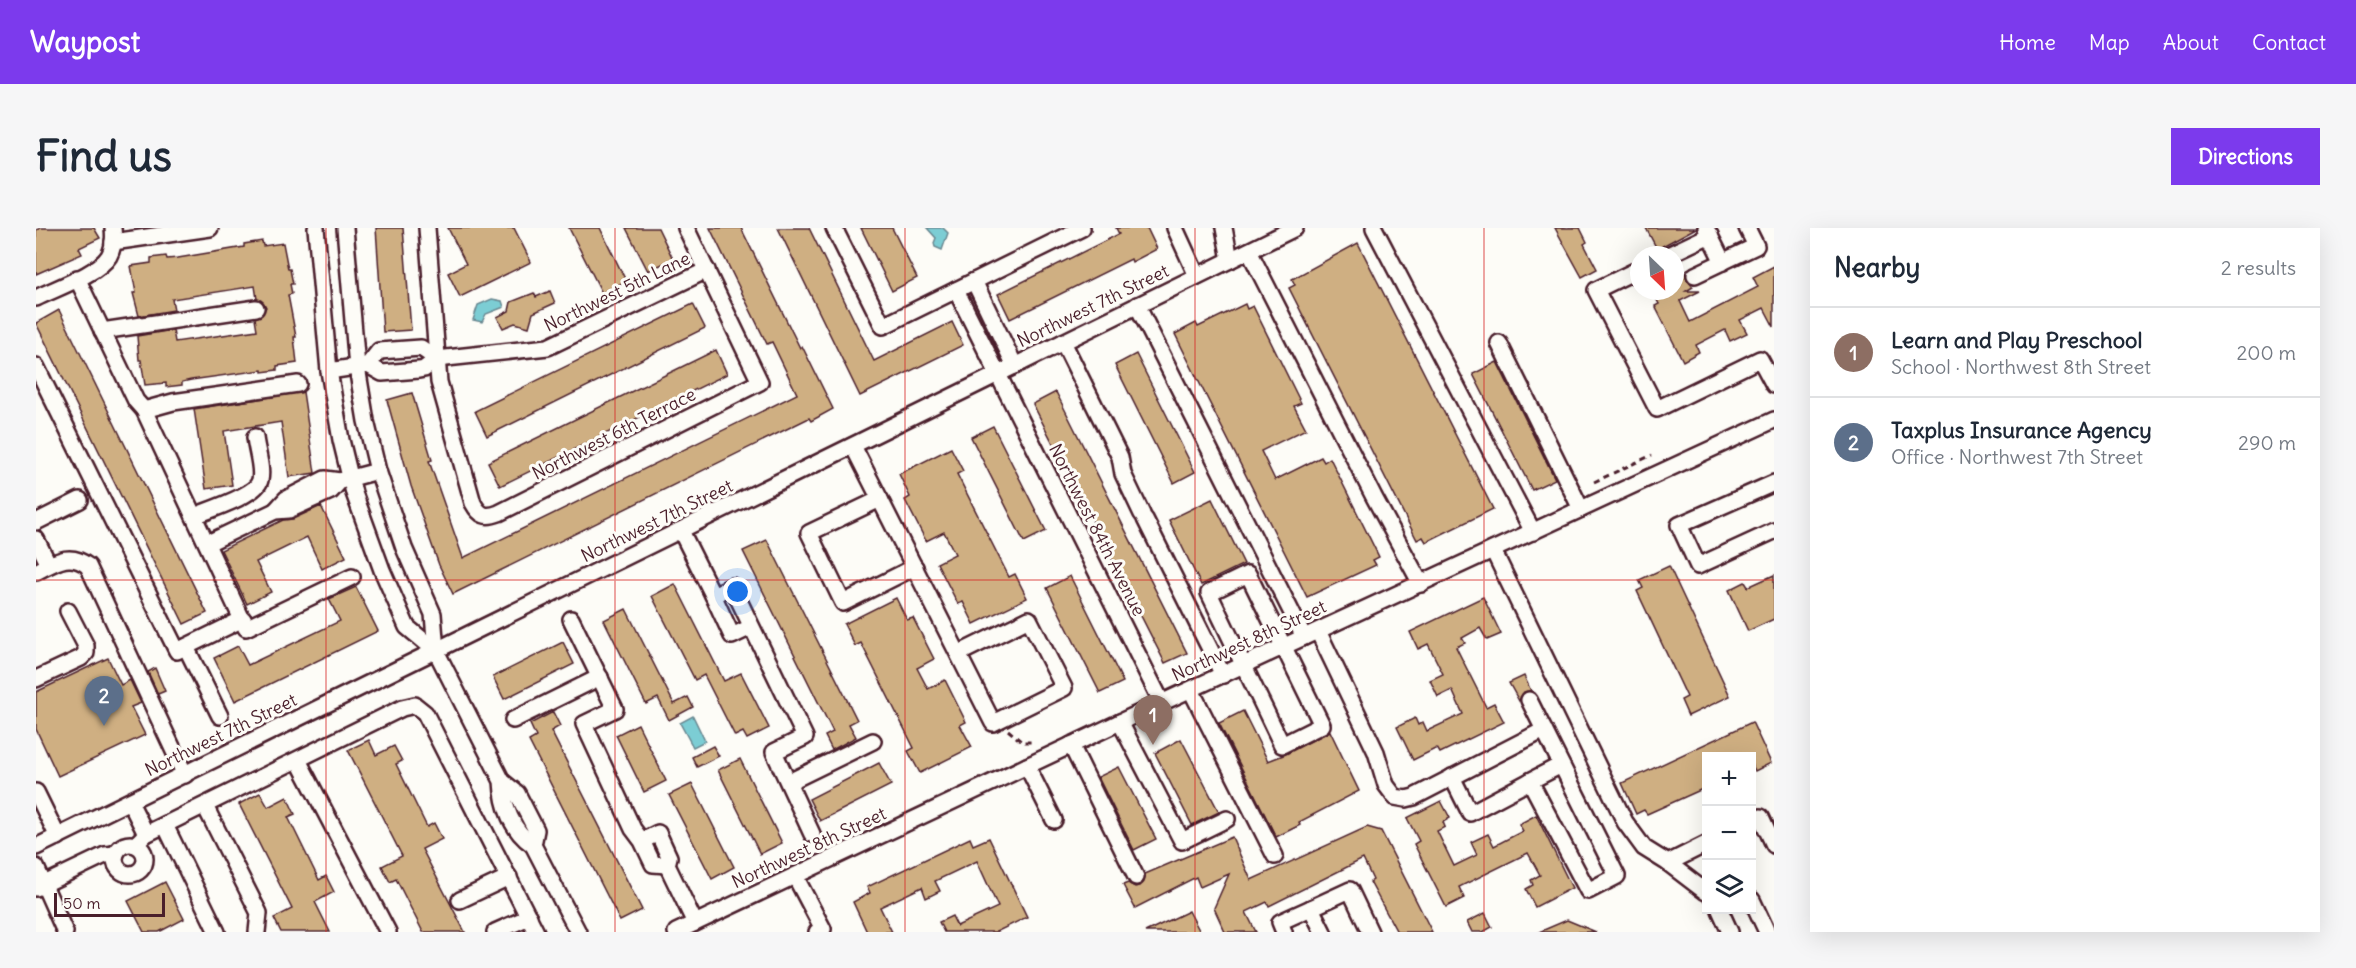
<!DOCTYPE html>
<meta charset="utf-8">
<style>
body{margin:0;font-family:Delius,sans-serif;background:#f6f6f7;color:#1f2937}
.controls{position:absolute;right:18px;bottom:18px;display:grid;overflow:hidden;border-radius:0px;box-shadow:0 6px 24px #0002}
.controls button{width:54px;height:54px;display:grid;place-items:center;padding:0;border:0;border-bottom:2px solid #e0e1e3;background:#fff;color:#1f2937;font:30px sans-serif}
.compass{position:absolute;left:1594px;top:18px;width:54px;height:54px;border-radius:50%;background:#fff;box-shadow:0 6px 24px #0002;rotate:155deg}
.scale{position:absolute;left:18px;bottom:15px;width:111px;box-sizing:border-box;padding-left:6px;border:3px solid #4a1f2b;border-top:0;font-size:16px;line-height:21px;white-space:nowrap;color:#4a1f2b;-webkit-text-stroke:4px #fdfcf7;paint-order:stroke}
.you{position:absolute;left:702px;top:364px;width:21px;height:21px;margin:-15px;border:4px solid #fff;border-radius:50%;background:#1a73e8;box-shadow:0 0 0 9px #1a73e833}
.badge{display:grid;place-items:center;width:39px;height:39px;border-radius:50%;background:#7c3aed;color:#fff;font-size:20px;font-weight:700}
.pin{position:absolute;translate:-50% -50px;filter:drop-shadow(0 2px 3px #0008)}
.pin::after{content:'';position:absolute;top:32px;width:21px;height:18px;background:inherit;clip-path:polygon(0 0,100% 0,50% 100%)}
.list{margin:0;padding:0;list-style:none}
h2{display:flex;justify-content:space-between;align-items:center;height:78px;margin:0;padding:0 24px;font-size:26px}
h2 small{font-size:20px;font-weight:400;color:#747a83}
.list li{display:grid;grid-template-columns:39px 1fr auto;gap:18px;align-items:center;box-sizing:border-box;height:90px;padding:0 24px;border-top:2px solid #e0e1e3}
.list b{display:block;font-size:22px;white-space:nowrap}
.list p{margin:0;font-size:20px;white-space:nowrap;color:#747a83}
.list em{font-size:20px;font-style:normal;color:#747a83}
.icon{flex:none;width:33px;height:33px;fill:none;stroke:currentColor;stroke-width:2;stroke-linecap:round;stroke-linejoin:round}
.map{position:relative;flex:none;width:1738px;height:704px;overflow:hidden;border-radius:0px}
header{display:flex;align-items:center;gap:36px;box-sizing:border-box;height:84px;padding:0 30px;background:#7c3aed;color:#fff}
header strong{font-size:28px}
nav{display:flex;gap:33px;margin-inline-start:auto;font-size:21px}
.intro{display:flex;align-items:center;justify-content:space-between;box-sizing:border-box;height:144px;padding:0 36px}
h1{margin:0;font-size:42px}
.button{padding:15px 27px;border-radius:0px;background:#7c3aed;color:#fff;font-size:21px;font-weight:700}
main{display:flex;gap:36px;padding:0 36px}
aside{flex:1;background:#fff;border-radius:0px;box-shadow:0 6px 24px #0002}
.map>svg:first-child{display:block}
.water{fill:#7ccdd4;stroke:#688790;stroke-width:1.5}
.building{fill:#cfaf82;stroke:#4a1f2b;stroke-width:1.5}
.lines{fill:none;stroke-linecap:round;stroke-linejoin:round}
.minor-casing{stroke:#4a1f2b;stroke-width:20}
.path{stroke:#4a1f2b;stroke-width:3;stroke-dasharray:6 4.5;stroke-linecap:butt}
.minor{stroke:#fdfcf7;stroke-width:15}
.grid{fill:none;stroke:#d62828;stroke-width:1.5;stroke-opacity:0.55}
.labels{text-anchor:middle;stroke-width:6;stroke-linejoin:round;paint-order:stroke}
.street-label{font-size:18px;fill:#4a1f2b;stroke:#fdfcf7}
</style>
<header>
<strong>Waypost</strong>
<nav><a>Home</a><a>Map</a><a>About</a><a>Contact</a></nav>
</header>
<div class="intro"><h1>Find us</h1><a class="button">Directions</a></div>
<main>
<div class="map">
<svg width="1738" height="704" viewBox="0 0 1738 704">
<rect width="100%" height="100%" fill="#fdfcf7"/>
<filter id="ink" filterUnits="userSpaceOnUse"><feTurbulence type="fractalNoise" baseFrequency=".0167" numOctaves="2"/><feDisplacementMap in="SourceGraphic" scale="12" xChannelSelector="R" yChannelSelector="G"/><feConvolveMatrix kernelMatrix="1 2 1 2 8 2 1 2 1" color-interpolation-filters="sRGB"/></filter>
<g filter="url(#ink)">
<g class="water">
<polygon points="891,0 907,0 912,5 906,22 899,19 898,15 900,10"/>
<polygon points="456,71 466,73 468,79 450,86 446,94 437,92 442,77"/>
<polygon points="657,488 669,513 657,519 644,495"/>
</g>
<g class="building">
<polygon points="5,0 58,0 64,10 43,20 46,26 0,46 0,2"/>
<polygon points="340,0 367,0 375,102 347,104"/>
<polygon points="412,0 478,0 495,34 424,69 412,45 430,36"/>
<polygon points="533,0 564,0 590,53 566,65"/>
<polygon points="590,0 622,0 637,31 612,43"/>
<polygon points="674,0 705,0 764,120 766,118 797,181 775,193 773,190 417,366 403,337 375,258 351,172 376,165 396,232 393,233 427,330 761,166 736,114 731,116"/>
<polygon points="742,0 773,0 838,133 916,94 927,117 824,168"/>
<polygon points="825,0 856,0 881,50 856,63"/>
<polygon points="1080,0 1111,0 1121,21 1096,34 1095,31 974,91 962,66 1083,6"/>
<polygon points="1519,0 1544,0 1551,14 1548,16 1561,41 1546,49"/>
<polygon points="1610,0 1660,0 1621,21"/>
<polygon points="226,13 227,18 247,15 252,41 254,41 257,56 254,56 256,66 252,67 260,109 258,109 261,135 241,138 241,142 226,144 226,142 155,152 146,154 146,157 130,159 130,155 109,157 105,132 103,132 101,108 137,102 139,114 221,102 219,90 226,87 230,79 227,74 221,71 219,58 136,71 138,82 103,88 97,65 100,65 95,38 115,35 115,30 130,28 131,31 142,30 208,19 208,16"/>
<polygon points="1322,15 1457,281 1390,314 1387,309 1381,312 1253,60 1259,57 1256,51"/>
<polygon points="1738,38 1738,99 1728,80 1704,92 1711,105 1694,113 1689,102 1660,117 1663,124 1647,133 1619,78 1623,76 1616,63 1639,63 1639,47 1648,42 1651,52 1657,59 1650,63 1664,63 1644,73 1654,94 1722,59 1717,49"/>
<polygon points="514,63 519,75 497,85 493,99 479,95 467,100 461,89 473,83 475,74 498,65 500,69"/>
<polygon points="657,76 669,100 451,208 439,183"/>
<polygon points="1209,76 1211,81 1217,78 1265,175 1258,178 1270,201 1225,223 1239,252 1285,229 1288,234 1294,230 1343,329 1337,332 1340,337 1271,369 1139,106 1160,95 1162,99"/>
<polygon points="23,82 171,385 148,396 0,95"/>
<polygon points="680,122 691,146 464,258 452,234"/>
<polygon points="1100,126 1159,244 1138,255 1079,137"/>
<polygon points="1461,134 1519,251 1496,262 1437,146"/>
<polygon points="267,164 279,245 253,249 245,194 188,203 196,257 170,261 158,181"/>
<polygon points="1020,164 1151,425 1129,435 997,176"/>
<polygon points="957,198 1010,303 988,314 935,209"/>
<polygon points="915,220 927,243 921,246 973,349 979,346 991,370 938,396 927,374 922,376 901,335 919,326 908,304 890,313 869,272 874,269 863,246"/>
<polygon points="1176,271 1208,336 1165,357 1133,292"/>
<polygon points="285,278 310,329 286,341 271,309 220,334 235,364 211,376 185,322 247,292 257,291"/>
<polygon points="731,312 821,492 813,496 820,509 796,522 789,508 797,504 707,323"/>
<polygon points="1633,338 1694,468 1652,488 1645,472 1651,469 1601,363 1607,360 1603,352"/>
<polygon points="1738,347 1738,391 1712,403 1693,362 1709,354 1712,359"/>
<polygon points="1034,348 1087,454 1064,465 1011,360"/>
<polygon points="639,356 688,453 705,445 733,500 711,511 707,504 699,508 668,447 659,452 616,368"/>
<polygon points="320,359 342,403 199,473 178,430 202,418 212,437 304,393 293,371"/>
<polygon points="1447,369 1465,406 1451,412 1444,400 1426,410 1429,415 1420,419 1450,479 1458,475 1468,494 1404,525 1401,520 1377,532 1361,499 1379,490 1382,497 1387,494 1391,503 1427,486 1416,462 1402,469 1394,452 1407,446 1392,416 1382,421 1374,404"/>
<polygon points="860,370 871,392 877,390 898,431 881,440 892,461 909,452 930,494 924,497 936,519 884,545 872,523 878,520 825,415 819,418 808,396"/>
<polygon points="590,381 638,476 652,469 657,479 633,492 622,470 610,476 568,392"/>
<polygon points="527,414 538,436 468,471 457,449"/>
<polygon points="72,430 85,457 94,452 105,475 95,479 109,507 22,548 0,501 0,464"/>
<polygon points="119,440 129,463 122,466 112,444"/>
<polygon points="1488,448 1495,463 1488,464 1483,473 1473,455"/>
<polygon points="1207,483 1232,533 1250,526 1294,503 1323,563 1263,594 1264,597 1240,609 1183,495"/>
<polygon points="517,484 524,498 515,503 606,682 584,693 493,513 500,509 494,496"/>
<polygon points="1716,494 1735,535 1719,543 1716,536 1716,528 1671,528 1671,559 1611,586 1608,582 1600,586 1586,555"/>
<polygon points="602,496 630,553 608,564 580,507"/>
<polygon points="1145,511 1183,584 1156,597 1119,525"/>
<polygon points="333,512 340,527 358,518 366,533 360,536 391,599 398,595 406,611 386,621 429,704 387,704 360,651 354,654 346,638 366,628 312,522"/>
<polygon points="677,518 683,528 661,539 656,529"/>
<polygon points="704,531 746,615 724,626 682,542"/>
<polygon points="843,535 855,557 784,593 773,571"/>
<polygon points="1083,539 1120,611 1098,622 1062,549"/>
<polygon points="656,556 698,639 676,651 633,567"/>
<polygon points="224,565 232,579 251,569 259,586 252,589 283,652 290,648 298,664 279,674 294,704 245,704 238,690 256,681 203,576"/>
<polygon points="1405,573 1414,590 1407,594 1409,599 1401,603 1418,638 1441,627 1435,614 1452,606 1458,618 1487,603 1483,596 1500,587 1536,660 1499,679 1490,661 1497,657 1495,652 1504,647 1492,625 1423,659 1428,670 1410,679 1378,616 1383,613 1371,590"/>
<polygon points="1331,599 1345,603 1396,704 1361,704 1334,654 1337,652 1327,631 1233,678 1231,674 1210,684 1220,704 1189,704 1178,680 1193,646 1164,659 1160,649 1099,680 1087,657 1092,655 1099,659 1104,658 1108,654 1109,646 1196,609 1215,652"/>
<polygon points="934,610 937,617 953,610 991,689 960,704 908,704 903,694 916,688 921,698 962,679 941,633 899,653 904,663 890,670 886,659 844,679 856,704 831,704 817,674 834,665 831,659"/>
<polygon points="129,654 148,691 123,704 108,704 92,673"/>
<polygon points="1153,683 1164,704 1109,704"/>
<polygon points="1449,685 1456,699 1447,704 1436,704 1431,694"/>
<polygon points="1531,692 1560,704 1503,704"/>
</g>
<g class="lines">
<g class="minor-casing">
<g id="minor">
<polyline points="280,0 293,143 305,212 318,265 346,342 371,399 400,423"/>
<path d="M309 0 321 139 330 193 342 243 368 320 397 386 400 423 466 553C467 578 476 603 497 617L500 602 481 565 466 553"/>
<path d="M391 0 403 154 437 275C444 288 450 290 463 285L724 154 650 0"/>
<polyline points="798,0 847,98 1046,0"/>
<polyline points="1139,0 1161,48"/>
<polyline points="1188,0 1194,32"/>
<polyline points="1338,0 1497,304"/>
<polyline points="1670,0 1687,34"/>
<polyline points="77,14 174,0"/>
<polyline points="1213,23 1338,269 1385,356"/>
<polyline points="1632,27 1674,7"/>
<polyline points="1603,41 1560,62 1621,181 1724,131 1738,157"/>
<polyline points="1659,47 1720,18 1711,0"/>
<polyline points="41,50 100,173 108,182 210,400 316,349"/>
<polyline points="938,53 979,138"/>
<polyline points="920,62 1126,475"/>
<path d="M0 70C20 60 62 46 73 28 78 19 78 9 77 0"/>
<polyline points="1101,77 1268,409"/>
<polyline points="66,103 220,80"/>
<polyline points="1027,114 1084,229 1087,246 1106,286"/>
<polyline points="1463,115 1545,281"/>
<polyline points="401,131 512,119 671,42"/>
<polyline points="0,138 141,423 207,391"/>
<polyline points="293,143 332,137 346,145 383,142 388,141 401,131 385,120 343,123 332,137"/>
<polyline points="108,182 137,174 262,156"/>
<polyline points="817,218 957,495 1028,460 993,391 922,426"/>
<polyline points="1738,255 1643,297 1662,338 1738,303"/>
<polyline points="844,271 773,305 807,375 879,339"/>
<polyline points="239,283 250,271 289,251 304,253 342,243"/>
<path d="M158 288C173 282 221 267 224 252 227 240 220 221 219 209"/>
<polyline points="1109,291 1187,447"/>
<polyline points="0,294 44,272"/>
<polyline points="645,303 677,367 696,358 769,509 738,524 776,606"/>
<polyline points="0,311 13,337"/>
<polyline points="172,315 239,283 253,282 295,263 304,253"/>
<polyline points="1457,322 1589,594 1608,620 1632,635 1670,616"/>
<path d="M0 344C18 335 33 323 52 338L149 547"/>
<polygon points="1212,346 1286,497 1246,517 1173,365"/>
<polyline points="677,367 696,408 715,399"/>
<polyline points="535,391 579,481 548,496 597,601 606,613 617,636 631,637 633,629 622,605 606,613"/>
<polyline points="1282,403 1340,524 1350,557 1359,569 1370,571 1378,569 1508,502 1581,648 1552,663 1494,553 1525,537"/>
<polyline points="150,419 184,488"/>
<polyline points="0,451 45,430 50,425 50,418 32,383"/>
<polyline points="1155,462 1239,628"/>
<polyline points="1493,472 1508,502"/>
<polyline points="477,492 564,449"/>
<polyline points="1084,494 1146,613 1191,591"/>
<polyline points="1035,517 1100,649"/>
<polyline points="262,532 352,704"/>
<polyline points="991,538 1018,592"/>
<polyline points="1416,549 1434,585 1494,553"/>
<polyline points="753,554 837,513"/>
<polyline points="0,564 22,609"/>
<polyline points="94,574 110,606"/>
<polyline points="169,578 223,685 221,704"/>
<polyline points="1716,594 1725,589 1738,617"/>
<polyline points="129,597 181,704"/>
<circle cx="94" cy="631" r="15"/>
<polyline points="99,617 110,606 366,480 379,477 389,485 500,704"/>
<polyline points="497,617 542,704"/>
<polyline points="0,619 1259,0"/>
<polyline points="1632,635 1670,664"/>
<polyline points="631,637 659,695"/>
<polyline points="0,639 29,704"/>
<polyline points="759,648 787,701 781,704"/>
<polyline points="0,660 69,627 80,626"/>
<polyline points="424,672 473,649"/>
<polyline points="1716,672 1731,704"/>
<polyline points="1684,682 1694,704"/>
<polyline points="459,704 493,689"/>
<polyline points="640,704 1084,494 1738,192"/>
<polyline points="1248,704 1244,694 1275,680"/>
<polyline points="1287,704 1275,680 1314,662 1334,704"/>
</g>
</g>
<g class="path">
<polyline points="1558,254 1616,227"/>
<polyline points="972,502 986,514 995,514 996,517"/>
</g>
<use href="#minor" class="minor"/>
</g>
</g>
<path class="grid" d="M290 0V704M579 0V704M869 0V704M1159 0V704M1448 0V704M0 352H1738"/>
<g class="labels">
<g class="street-label">
<text transform="translate(581 64) rotate(-26)" y="6">Northwest 5th Lane</text>
<text transform="translate(1057 78) rotate(-26)" y="6">Northwest 7th Street</text>
<text transform="translate(578 206) rotate(-27)" y="6">Northwest 6th Terrace</text>
<text transform="translate(621 293) rotate(-26)" y="6">Northwest 7th Street</text>
<text transform="translate(1061 302) rotate(63)" y="6">Northwest 84th Avenue</text>
<text transform="translate(1213 413) rotate(-25)" y="6">Northwest 8th Street</text>
<text transform="translate(185 507) rotate(-26)" y="6">Northwest 7th Street</text>
<text transform="translate(773 620) rotate(-25)" y="6">Northwest 8th Street</text>
</g>
</g>
</svg>
<div class="controls">
<button>+</button>
<button>−</button>
<button><svg class="icon" aria-label="layers" viewBox="0 0 24 24"><path d="M12 4l9 5-9 5-9-5zM3 14l9 5 9-5"/></svg></button>
</div>
<svg class="compass" viewBox="-18 -18 36 36"><path d="M0-13l5 13h-10z" fill="#e53935"/><path d="M0 13l5-13h-10z" fill="#747a83"/></svg>
<div class="scale">50 m</div>
<div class="you"></div>
<div class="pin badge" style="left:1117px;top:517px;background:#8d6e63">1</div>
<div class="pin badge" style="left:68px;top:498px;background:#5c6f8a">2</div>
</div>
<aside>
<h2>Nearby<small>2 results</small></h2>
<ul class="list">
<li><span class="badge" style="background:#8d6e63">1</span><div><b>Learn and Play Preschool</b><p>School · Northwest 8th Street</p></div><em>200 m</em></li>
<li><span class="badge" style="background:#5c6f8a">2</span><div><b>Taxplus Insurance Agency</b><p>Office · Northwest 7th Street</p></div><em>290 m</em></li>
</ul>
</aside>
</main>
